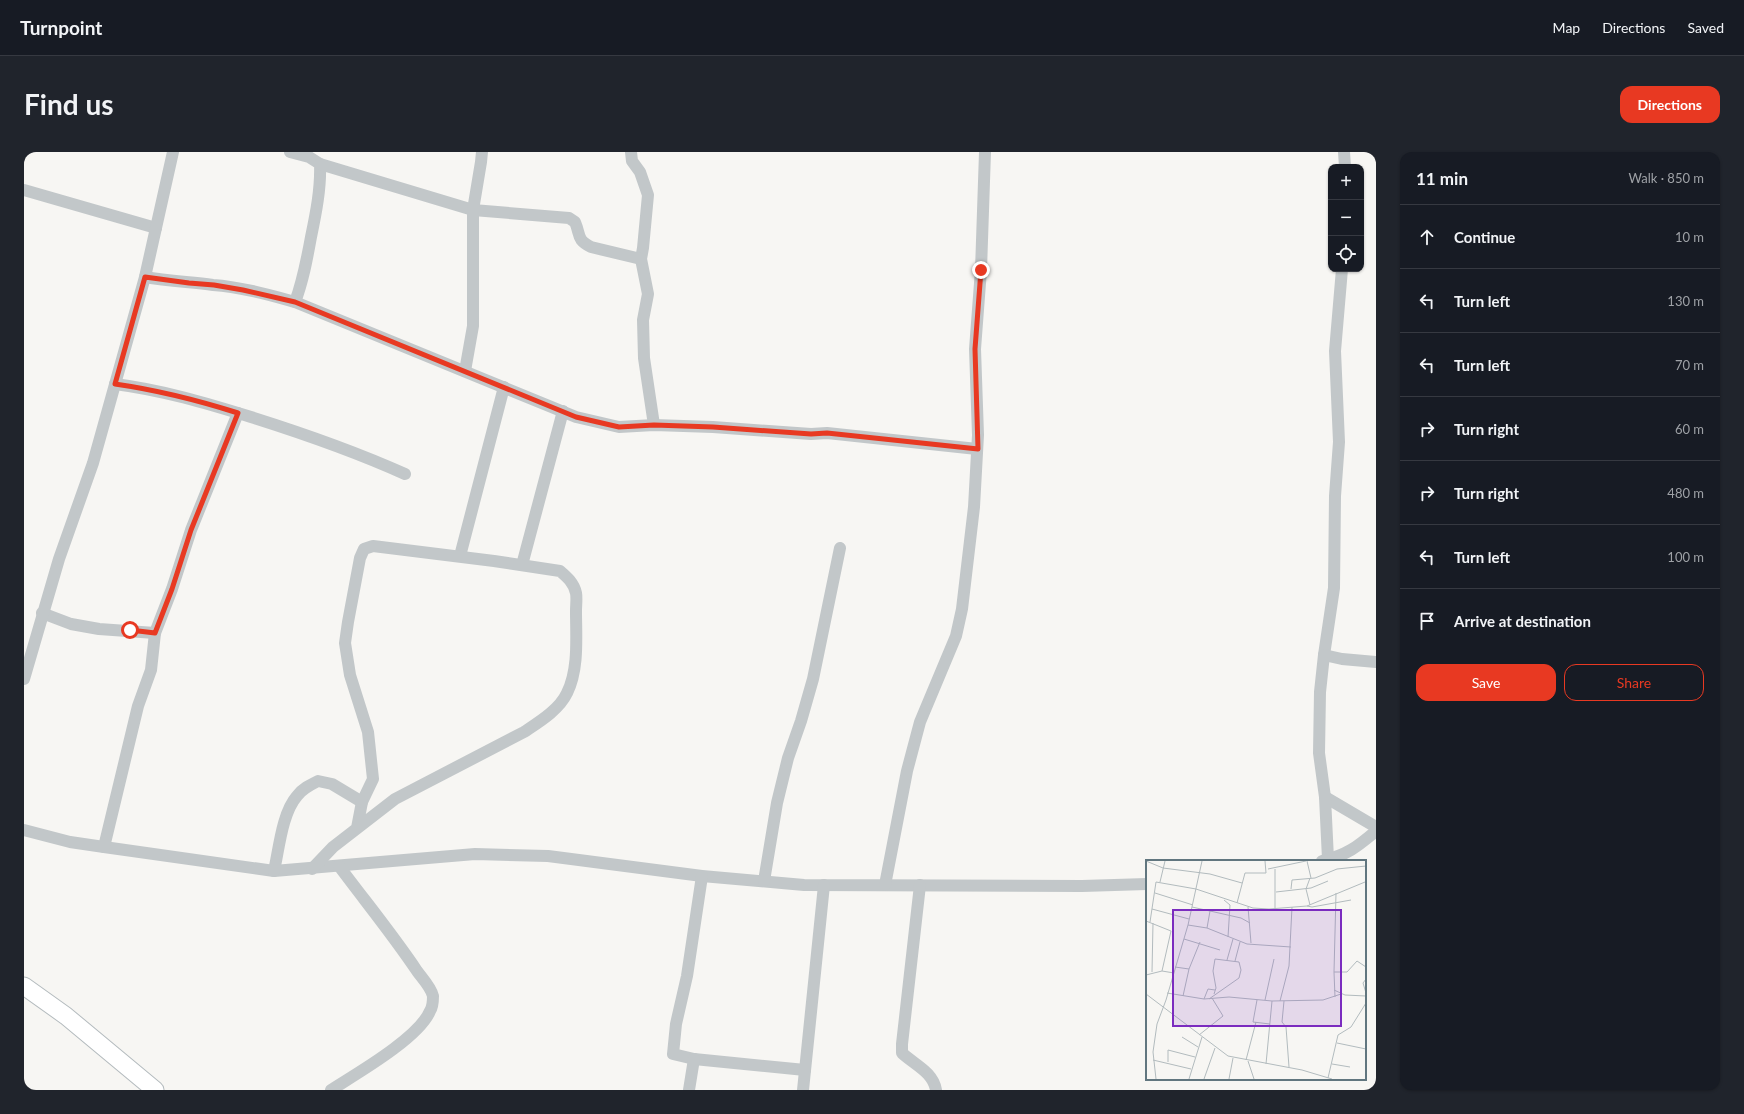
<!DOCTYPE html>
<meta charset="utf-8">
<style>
body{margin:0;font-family:Lato,sans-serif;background:#20242c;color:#f1f3f6}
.controls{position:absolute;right:12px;top:12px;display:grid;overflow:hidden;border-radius:8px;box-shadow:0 1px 3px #0004}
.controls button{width:36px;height:36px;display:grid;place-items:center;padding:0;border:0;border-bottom:1px solid #363941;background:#171b24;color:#f1f3f6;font:20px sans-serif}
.stop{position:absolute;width:12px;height:12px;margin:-9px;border:3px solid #e83922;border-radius:50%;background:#fff}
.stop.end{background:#e83922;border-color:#fff;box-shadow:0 1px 4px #0008}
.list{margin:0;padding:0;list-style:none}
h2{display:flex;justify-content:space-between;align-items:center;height:52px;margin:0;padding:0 16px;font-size:17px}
h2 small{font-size:13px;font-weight:400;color:#9ea1a6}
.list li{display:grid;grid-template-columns:26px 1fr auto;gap:12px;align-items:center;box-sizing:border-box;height:64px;padding:0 16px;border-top:1px solid #363941}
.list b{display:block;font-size:15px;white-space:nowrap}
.list em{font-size:13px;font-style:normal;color:#9ea1a6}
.actions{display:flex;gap:8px;padding:12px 16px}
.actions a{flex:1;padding:9px 0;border:1px solid #e83922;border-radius:12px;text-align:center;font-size:14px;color:#e83922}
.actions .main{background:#e83922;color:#fff}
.icon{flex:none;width:22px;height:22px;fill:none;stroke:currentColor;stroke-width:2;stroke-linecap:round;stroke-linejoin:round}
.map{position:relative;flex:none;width:1352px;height:938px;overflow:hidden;border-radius:12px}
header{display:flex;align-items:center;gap:24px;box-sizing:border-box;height:56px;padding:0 20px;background:#171b24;border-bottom:1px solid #363941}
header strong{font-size:19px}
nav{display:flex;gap:22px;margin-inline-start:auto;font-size:14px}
.intro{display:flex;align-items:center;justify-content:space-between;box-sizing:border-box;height:96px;padding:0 24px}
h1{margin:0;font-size:28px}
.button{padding:10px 18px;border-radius:12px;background:#e83922;color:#fff;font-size:14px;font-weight:700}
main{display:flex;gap:24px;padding:0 24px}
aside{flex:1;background:#171b24;border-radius:12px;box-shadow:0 1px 3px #0004}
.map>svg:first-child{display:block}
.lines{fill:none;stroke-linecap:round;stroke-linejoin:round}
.secondary-casing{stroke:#b4bbbe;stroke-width:19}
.street{stroke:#c2c7c9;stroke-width:12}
.secondary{stroke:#fff;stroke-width:17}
.route{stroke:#e83922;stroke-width:5}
.inset-road{fill:none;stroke:#b2bbbe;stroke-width:1}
.view{fill:#7b2cbf;fill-opacity:0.15;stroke:#7b2cbf;stroke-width:2}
.inset-edge{fill:none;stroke:#61767f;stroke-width:2}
</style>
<header>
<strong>Turnpoint</strong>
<nav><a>Map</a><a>Directions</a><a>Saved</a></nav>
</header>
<div class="intro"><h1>Find us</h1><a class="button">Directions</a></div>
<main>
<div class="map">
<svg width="1352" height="938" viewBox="0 0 1352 938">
<rect width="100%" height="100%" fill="#f7f6f3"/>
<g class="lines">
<g class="secondary-casing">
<polyline id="secondary" points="0,834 42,864 131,938"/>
</g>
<g class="street">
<path d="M266 0 285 5 296 12C297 36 292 61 287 85 283 107 279 129 271 150"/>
<polyline points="607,0 608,9 616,20 624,43 619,96 617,107 624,142 619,168 620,206 630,273"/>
<polyline points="1320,0 1321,15"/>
<path d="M296 12 449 58 545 66 551 70C557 84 552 87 567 95L617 107"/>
<polyline points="0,38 132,76"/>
<path d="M121 125C144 129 166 130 189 133 217 135 245 143 271 150L552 265 595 275 630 273 689 275 787 282 803 281 953 297"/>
<polyline points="441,219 449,174 449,58 457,10 458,0"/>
<path d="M91 232C138 238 182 251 227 265 281 282 330 299 381 322"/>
<polyline points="436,404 480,235"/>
<polyline points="498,413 539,259"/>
<polyline points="18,461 47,472 75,477 131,481 148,437 167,378 214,261"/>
<polyline points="1300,503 1310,436 1311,344 1315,290 1311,199 1318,117"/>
<polyline points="0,527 35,407 69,311 121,125 149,0"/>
<polyline points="1301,645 1352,675"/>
<polyline points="0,678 46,690 80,695 250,719 451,702 524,704 678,724 780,733 1058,734 1123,732"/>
<polyline points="80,695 114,554 127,518 131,481"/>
<polyline points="1304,707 1301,645 1295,601 1296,540 1300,503 1318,507 1352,510"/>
<path d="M1298 709C1323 703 1333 695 1352 679"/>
<path d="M288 717 309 695 371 647 500 580C515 570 535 558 543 541 555 517 552 485 552 459 552 453 553 446 552 441 550 431 543 425 536 419L470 409 349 394 340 397 336 406 324 470 321 491 326 523 344 580 349 627 338 650 333 676"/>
<path d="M250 719C255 697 258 661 273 644 278 637 286 633 294 629L308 632 338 650"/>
<polyline points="678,724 663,824 652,872 649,902 670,907 781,918"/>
<polyline points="740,729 753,651 764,606 777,569 789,527 816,396"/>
<polyline points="861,733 883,619 896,570 932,484 938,457 950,355 954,283 951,197 957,118 961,0"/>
<path d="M896 733 878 892V901C891 913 909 920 912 938"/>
<path d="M307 938C332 922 395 886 406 859 408 856 409 848 409 844 407 835 398 826 393 819 369 783 341 749 315 714"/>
<polyline points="665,938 670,907"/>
<polyline points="779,938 800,733"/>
</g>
<use href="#secondary" class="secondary"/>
</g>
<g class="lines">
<path class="route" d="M106 478 131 481 148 437 167 378 214 261C173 248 133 238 91 232L121 125 165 131 190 133 219 138 271 150 552 265 595 275 630 273 689 275 787 282 803 281 954 297 951 197 957 118"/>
</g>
<g transform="translate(1122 708)">
<rect width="220" height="220" fill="#f7f6f3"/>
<path class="inset-road" d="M0 1 17 8 64 14 96 23M161 1 165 18M122 9 160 1M14 22 19 1M145 29 146 20 169 18 191 9 220 6M130 32 165 28 182 21M9 33 47 45M78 40 84 45 82 77M91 43 99 13H120L119 1M164 45 160 29 164 18M161 46 166 47 205 40M46 47 64 51 61 68M102 47 105 83M6 49 43 59M129 49V9M64 51 95 58 104 63M0 61 25 71 16 111M4 62 10 22 50 29 107 48 123 49 161 46 219 22M42 65 61 68 101 84 145 87M38 79 74 90M81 100 87 79M89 101 94 82M29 107 43 109 54 82M6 112 7 63M188 112 190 33M0 115 16 111 28 113M220 119 217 123 220 133M188 130 199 135 220 136M21 133 58 139 83 137 126 141 177 140 195 134M0 134 82 196 156 210 186 219M37 136 43 109M189 137 188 112H201L211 101 220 107M58 139 62 129 69 130M63 139 93 118 95 110 93 102 69 99 67 111 70 128 68 134M111 140 107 162 124 164M119 140 128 99M134 141 143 106 146 47M138 141 136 162 140 167 143 207M53 175 77 156 66 138M36 177 52 187M191 183 220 189M7 200 45 209M100 200 110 162M102 201 108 219M22 202V190L49 197M120 204 126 141M186 204 204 207M182 218 192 175 205 167 220 143M10 219 7 192 11 164 20 140 42 65 56 1M43 219 56 177M58 219 69 188M83 219 87 198"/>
<path class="view" d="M27 50H195V166H27Z"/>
<rect width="220" height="220" class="inset-edge"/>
</g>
</svg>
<div class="controls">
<button>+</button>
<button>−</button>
<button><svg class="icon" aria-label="locate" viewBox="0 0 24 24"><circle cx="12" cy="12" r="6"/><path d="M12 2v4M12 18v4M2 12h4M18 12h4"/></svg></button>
</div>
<div class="stop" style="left:106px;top:478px"></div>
<div class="stop end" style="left:957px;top:118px"></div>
</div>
<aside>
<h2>11 min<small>Walk · 850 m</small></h2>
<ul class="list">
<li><svg class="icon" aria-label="ahead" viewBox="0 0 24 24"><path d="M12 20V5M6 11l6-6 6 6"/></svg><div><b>Continue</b></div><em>10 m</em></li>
<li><svg class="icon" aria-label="left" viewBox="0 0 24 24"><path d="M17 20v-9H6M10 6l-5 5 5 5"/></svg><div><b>Turn left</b></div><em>130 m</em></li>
<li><svg class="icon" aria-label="left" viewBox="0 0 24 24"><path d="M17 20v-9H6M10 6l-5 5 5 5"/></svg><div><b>Turn left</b></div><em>70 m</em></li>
<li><svg class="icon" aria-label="right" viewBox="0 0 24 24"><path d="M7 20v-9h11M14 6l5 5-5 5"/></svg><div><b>Turn right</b></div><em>60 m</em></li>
<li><svg class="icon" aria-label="right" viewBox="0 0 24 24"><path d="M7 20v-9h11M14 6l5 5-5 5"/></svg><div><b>Turn right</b></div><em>480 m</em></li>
<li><svg class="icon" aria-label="left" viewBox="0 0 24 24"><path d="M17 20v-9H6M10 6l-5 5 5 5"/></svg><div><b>Turn left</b></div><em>100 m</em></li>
<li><svg class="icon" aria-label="arrive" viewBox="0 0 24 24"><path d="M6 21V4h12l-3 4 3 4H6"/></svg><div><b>Arrive at destination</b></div></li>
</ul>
<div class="actions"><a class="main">Save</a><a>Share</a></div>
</aside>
</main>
